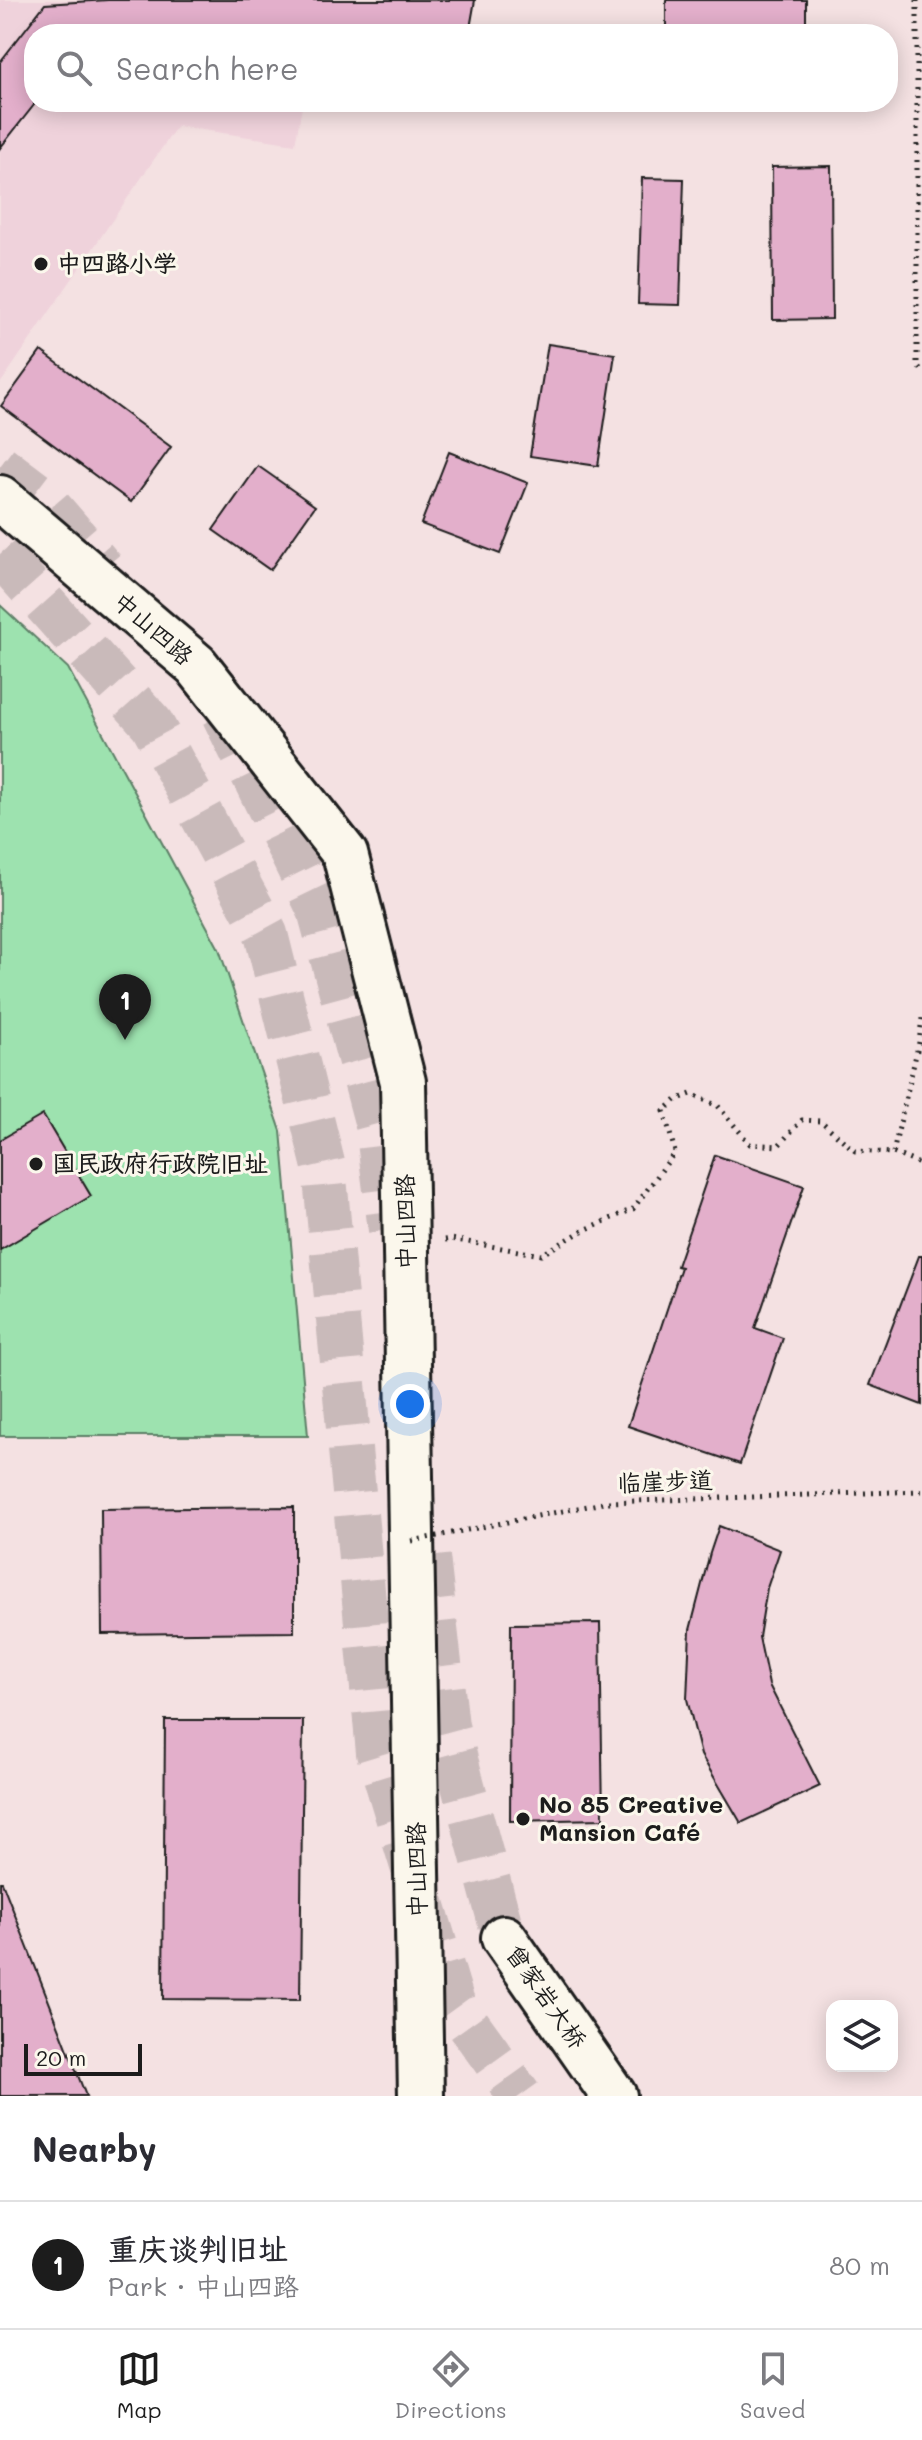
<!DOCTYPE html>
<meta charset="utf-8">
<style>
body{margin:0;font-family:Mali,"LXGW WenKai TC",sans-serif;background:#f2f2f3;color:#2b2b33}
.controls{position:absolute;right:24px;bottom:24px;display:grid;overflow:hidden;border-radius:16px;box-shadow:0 4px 20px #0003}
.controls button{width:72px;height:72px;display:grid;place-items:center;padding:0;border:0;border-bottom:2px solid #e1e1e2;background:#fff;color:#2b2b33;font:40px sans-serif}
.scale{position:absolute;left:24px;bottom:20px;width:118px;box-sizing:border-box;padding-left:8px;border:4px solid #1c1c1c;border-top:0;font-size:22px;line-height:28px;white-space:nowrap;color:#1c1c1c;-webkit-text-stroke:6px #fbf7ec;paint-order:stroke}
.you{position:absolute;left:410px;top:1404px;width:28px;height:28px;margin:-20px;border:6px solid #fff;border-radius:50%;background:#1a73e8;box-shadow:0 0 0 12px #1a73e833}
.badge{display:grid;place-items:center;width:52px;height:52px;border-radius:50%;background:#1c1c1c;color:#fff;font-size:26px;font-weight:700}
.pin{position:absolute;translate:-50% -66px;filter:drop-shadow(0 2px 4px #0008)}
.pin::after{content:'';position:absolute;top:42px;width:28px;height:24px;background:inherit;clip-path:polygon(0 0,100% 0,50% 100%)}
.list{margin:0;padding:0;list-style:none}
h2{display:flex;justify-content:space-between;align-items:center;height:104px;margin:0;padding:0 32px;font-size:34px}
h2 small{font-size:26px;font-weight:400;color:#7c7c81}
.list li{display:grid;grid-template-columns:52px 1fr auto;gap:24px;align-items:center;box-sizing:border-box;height:128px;padding:0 32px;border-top:2px solid #e1e1e2}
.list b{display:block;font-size:30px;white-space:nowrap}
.list p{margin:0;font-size:26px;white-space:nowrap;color:#7c7c81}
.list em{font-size:26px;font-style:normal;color:#7c7c81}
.icon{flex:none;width:44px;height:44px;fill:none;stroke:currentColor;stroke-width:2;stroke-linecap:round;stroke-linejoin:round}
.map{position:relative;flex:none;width:922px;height:2096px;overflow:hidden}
.search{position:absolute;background:#fff;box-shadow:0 4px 20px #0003;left:24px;right:24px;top:24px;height:88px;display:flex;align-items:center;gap:20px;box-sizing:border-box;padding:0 28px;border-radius:32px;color:#7c7c81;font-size:30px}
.sheet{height:232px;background:#fff}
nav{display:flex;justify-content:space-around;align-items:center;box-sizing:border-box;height:112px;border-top:2px solid #e1e1e2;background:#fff;font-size:22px;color:#7c7c81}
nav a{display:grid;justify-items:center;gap:4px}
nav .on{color:#1c1c1c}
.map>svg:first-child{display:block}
.built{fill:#efd2db}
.green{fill:#9de2af;stroke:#5c7f66;stroke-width:2}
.building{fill:#e3afcb;stroke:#1c1c1c;stroke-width:2}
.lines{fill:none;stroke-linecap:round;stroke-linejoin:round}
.secondary-tunnel{stroke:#c9baba;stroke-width:44;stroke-dasharray:44 22;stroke-linecap:butt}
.secondary-casing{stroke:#1c1c1c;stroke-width:50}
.path{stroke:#1c1c1c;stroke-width:5;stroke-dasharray:2 6;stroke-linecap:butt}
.secondary{stroke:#fbf7ec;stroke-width:44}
.path-bridge{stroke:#1c1c1c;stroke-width:5;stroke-dasharray:2 6;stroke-linecap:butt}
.poi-dot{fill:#1c1c1c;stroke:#fbf7ec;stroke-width:3}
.labels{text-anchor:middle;stroke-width:6;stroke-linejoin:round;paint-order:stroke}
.poi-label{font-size:24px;font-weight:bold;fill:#1c1c1c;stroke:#fbf7ec;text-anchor:start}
.street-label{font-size:24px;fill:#1c1c1c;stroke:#fbf7ec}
</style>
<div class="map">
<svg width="922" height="2096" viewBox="0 0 922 2096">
<rect width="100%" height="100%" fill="#f4e1e2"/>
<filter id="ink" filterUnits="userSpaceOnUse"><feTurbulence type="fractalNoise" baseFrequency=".0125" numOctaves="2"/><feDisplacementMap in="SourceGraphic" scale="16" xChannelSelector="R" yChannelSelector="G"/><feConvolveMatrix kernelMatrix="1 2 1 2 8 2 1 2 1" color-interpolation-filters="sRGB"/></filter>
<g filter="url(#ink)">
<polygon class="built" points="0,0 323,0 34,34 34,102 303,102 295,144 177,126 0,384"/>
<polygon class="green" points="0,605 68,668 219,949 281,1131 308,1436 0,1436"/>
<g class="building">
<polygon points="108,0 475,0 469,34 34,34 34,105 0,148 0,62 45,4"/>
<rect x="666" y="0" width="140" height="34"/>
<polygon points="831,166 832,319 773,320 772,167"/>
<polygon points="642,178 684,179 680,305 638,304"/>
<polygon points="548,344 615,354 598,466 530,456"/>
<polygon points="41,351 171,447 131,502 1,406"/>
<polygon points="449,452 528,483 500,554 421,524"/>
<polygon points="258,466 315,506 270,570 213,530"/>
<polygon points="43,1115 91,1196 0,1250 0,1140"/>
<polygon points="715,1155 804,1186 755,1328 783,1338 740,1464 628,1426 681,1267 677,1266"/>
<polygon points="919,1256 922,1256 922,1405 870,1385"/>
<polygon points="294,1507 294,1632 102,1634 101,1509"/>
<polygon points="719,1526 780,1550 767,1588 759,1637 769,1685 820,1786 741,1823 701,1755 687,1699 690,1630 710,1553"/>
<polygon points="600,1623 603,1819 510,1821 511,1624"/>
<polygon points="165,1720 303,1720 300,2000 163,1999"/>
<polygon points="0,1882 2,1882 86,2096 0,2096"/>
</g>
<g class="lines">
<g class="secondary-tunnel">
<polyline points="0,466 41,497 103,569"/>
<polyline points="0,554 152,724 266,934 324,1167 378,1753 453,2003 520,2096"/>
<polyline points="223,714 319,910 377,1125 390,1230"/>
<polyline points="428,1557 447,1726 504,1938"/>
</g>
<g class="secondary-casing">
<g id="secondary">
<polyline points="0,498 196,665 345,854 403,1082 421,2096"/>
<polyline points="504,1938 614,2096"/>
</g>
</g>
<g class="path">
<polyline points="917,0 917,365 922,371"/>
<polyline points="893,1153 919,1042 922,1018"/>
<polyline points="445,1240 451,1239 541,1255 582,1231 633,1209 675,1152 664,1111 676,1100 691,1094 718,1106 750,1144 778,1146 802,1120 821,1121 855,1151 893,1153 922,1165"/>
</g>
<use href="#secondary" class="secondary"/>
<polyline class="path-bridge" points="412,1541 608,1502 922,1491"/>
</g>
</g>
<g class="poi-dot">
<circle cx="41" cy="264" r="8"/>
<circle cx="36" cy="1164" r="8"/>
<circle cx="523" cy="1819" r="8"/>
</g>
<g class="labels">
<g class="poi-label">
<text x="57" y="272">中四路小学</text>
<text x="52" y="1172">国民政府行政院旧址</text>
<text x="539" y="1813">No 85 Creative<tspan x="539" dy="28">Mansion Café</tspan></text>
</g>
<g class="street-label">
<text transform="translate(153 629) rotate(41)" y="8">中山四路</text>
<text transform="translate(406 1222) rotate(-91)" y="8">中山四路</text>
<text transform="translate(665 1482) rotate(-2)" y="8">临崖步道</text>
<text transform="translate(417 1870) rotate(-91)" y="8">中山四路</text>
<text transform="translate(546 1997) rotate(55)" y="8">曾家岩大桥</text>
</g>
</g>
</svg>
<div class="controls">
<button><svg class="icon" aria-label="layers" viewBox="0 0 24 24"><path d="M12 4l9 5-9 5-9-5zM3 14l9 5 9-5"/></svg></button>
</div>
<div class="scale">20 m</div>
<div class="you"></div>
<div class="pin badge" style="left:125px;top:1040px">1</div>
<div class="search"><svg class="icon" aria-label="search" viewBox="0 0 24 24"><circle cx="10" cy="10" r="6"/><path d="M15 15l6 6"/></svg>Search here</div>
</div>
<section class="sheet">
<h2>Nearby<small></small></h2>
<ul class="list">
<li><span class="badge">1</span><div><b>重庆谈判旧址</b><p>Park · 中山四路</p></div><em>80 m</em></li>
</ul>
</section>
<nav>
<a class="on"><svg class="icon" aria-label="map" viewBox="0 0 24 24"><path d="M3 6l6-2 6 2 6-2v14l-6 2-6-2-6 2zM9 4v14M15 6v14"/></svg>Map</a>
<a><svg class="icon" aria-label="directions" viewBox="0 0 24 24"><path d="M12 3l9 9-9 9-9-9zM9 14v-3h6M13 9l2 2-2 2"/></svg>Directions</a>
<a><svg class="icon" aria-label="saved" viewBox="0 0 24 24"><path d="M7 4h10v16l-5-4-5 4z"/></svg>Saved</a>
</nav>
